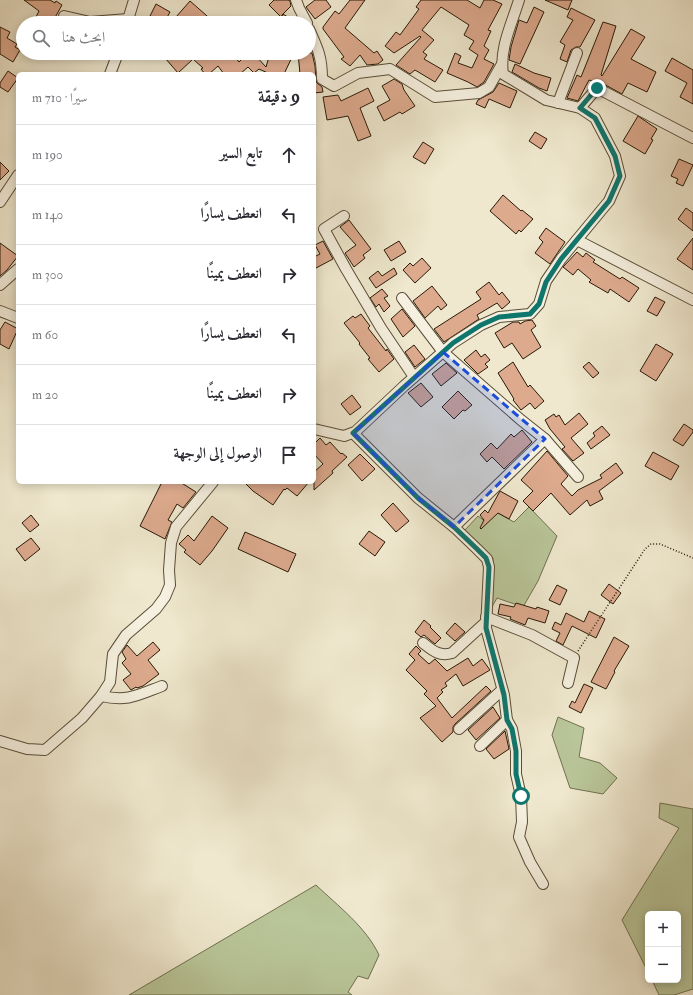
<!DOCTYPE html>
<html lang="ar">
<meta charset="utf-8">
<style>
body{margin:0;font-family:"IM FELL Double Pica",Amiri,serif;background:#f2f2f3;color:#2b2b33;direction:rtl}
.controls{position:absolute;right:12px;bottom:12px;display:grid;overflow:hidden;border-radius:6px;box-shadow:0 2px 10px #0003}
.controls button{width:36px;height:36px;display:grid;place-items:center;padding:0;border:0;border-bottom:1px solid #e1e1e2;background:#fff;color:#2b2b33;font:20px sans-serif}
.stop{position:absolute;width:12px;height:12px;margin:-9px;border:3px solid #0f766e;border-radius:50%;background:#fff}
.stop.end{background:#0f766e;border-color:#fff;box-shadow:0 1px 4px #0008}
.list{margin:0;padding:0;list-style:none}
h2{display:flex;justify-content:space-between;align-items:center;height:52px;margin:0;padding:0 16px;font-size:17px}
h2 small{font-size:13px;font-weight:400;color:#7c7c81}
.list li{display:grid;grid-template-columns:26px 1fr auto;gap:12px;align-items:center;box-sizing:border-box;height:60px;padding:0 16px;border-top:1px solid #e1e1e2}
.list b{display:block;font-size:15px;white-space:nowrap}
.list em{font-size:13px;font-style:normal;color:#7c7c81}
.icon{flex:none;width:22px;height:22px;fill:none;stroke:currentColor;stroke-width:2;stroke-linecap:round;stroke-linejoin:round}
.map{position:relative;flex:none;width:693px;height:995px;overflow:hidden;direction:ltr}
.search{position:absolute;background:#fff;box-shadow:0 2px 10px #0003;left:16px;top:16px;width:300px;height:44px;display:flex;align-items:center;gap:10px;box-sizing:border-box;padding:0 14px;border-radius:22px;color:#7c7c81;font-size:15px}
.panel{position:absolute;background:#fff;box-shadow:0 2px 10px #0003;left:16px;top:72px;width:300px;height:412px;border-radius:6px;direction:rtl}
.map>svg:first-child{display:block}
.green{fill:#b9c699;stroke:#707050}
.building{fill:#ddaa8e;stroke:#281906}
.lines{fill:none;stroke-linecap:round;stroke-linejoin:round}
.street-casing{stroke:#5a4d38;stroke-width:12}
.path{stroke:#281906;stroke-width:1.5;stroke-dasharray:1 2;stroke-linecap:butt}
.street{stroke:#f5f0df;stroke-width:10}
.route{stroke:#0f766e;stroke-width:5}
.marked{fill:#1d4ed8;fill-opacity:0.2;stroke:#1d4ed8;stroke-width:3;stroke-dasharray:8 5;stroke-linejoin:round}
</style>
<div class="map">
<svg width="693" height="995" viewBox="0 0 693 995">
<rect width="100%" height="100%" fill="#efe8ce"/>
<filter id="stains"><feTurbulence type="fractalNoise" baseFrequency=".005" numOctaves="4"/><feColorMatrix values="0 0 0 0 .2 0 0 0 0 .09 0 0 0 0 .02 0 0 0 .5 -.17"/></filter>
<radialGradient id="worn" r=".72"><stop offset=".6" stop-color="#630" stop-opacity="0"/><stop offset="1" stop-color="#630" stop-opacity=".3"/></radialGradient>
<g class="green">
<polygon points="529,507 557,536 538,581 523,607 497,598 489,612 493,558 464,531 478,516 486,522 496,512 514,522"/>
<polygon points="558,717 584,728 579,757 600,763 617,778 603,794 570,788 552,735"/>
<polygon points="660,803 693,809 693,989 674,995 659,995 652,980 678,980 678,914 648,914 648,972 622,920 679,828 659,818"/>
<path d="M316 885C338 906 366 927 379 955L368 979 358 976 348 992 352 995H129Z"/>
</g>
<g class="building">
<polygon points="24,0 50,0 55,3 56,1 62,5 52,23 33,23 39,11"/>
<polygon points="274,0 288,0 290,1 291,6 283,14 297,23 277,23 283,14 281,17 269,5"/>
<polygon points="315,0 326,0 331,7 315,19 306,7"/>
<polygon points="350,0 365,0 345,28 374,53 377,51 383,60 378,64 367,65 360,55 350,66 341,59 344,57 323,29 323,27 335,11 339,14"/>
<polygon points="421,0 467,0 480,8 484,0 493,0 502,4 488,30 491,31 484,46 489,50 484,59 494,64 484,82 477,87 468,82 447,73 455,53 461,56 458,63 472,68 478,55 469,49 474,41 464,35 469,25 441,7 422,30 434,40 423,52 427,55 424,59 443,70 435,82 415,70 410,74 396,65 421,37 420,36 394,53 385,46 396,32 400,35 419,9 416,7"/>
<polygon points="545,0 572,0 568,10"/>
<polygon points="190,1 215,23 183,23 176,17"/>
<polygon points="156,4 170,12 164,23 150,16"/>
<polygon points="534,7 544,12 520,64 509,60 511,47 519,20 527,23"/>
<polygon points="571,8 595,20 580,47 576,47 571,50 567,62 560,59 565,45 560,42 573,20 567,17"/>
<polygon points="603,22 616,26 601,75 602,76 631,29 645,37 631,59 656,72 647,92 628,83 622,94 600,82 594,82 589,80 578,101 567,98 577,75 581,77"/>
<polygon points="0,27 10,32 7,38 17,44 15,47 20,50 13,62 0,54"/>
<polygon points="171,53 200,53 208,60 216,53 232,53 239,62 247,54 251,59 255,55 266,67 270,53 294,53 284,74 270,74 259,69 254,73 248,67 240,74 224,74 218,66 209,74 205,74 201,69 203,68 193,59 178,73 165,58"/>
<polygon points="298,53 312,53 315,66 316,80 317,83 322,87 323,92 314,93 314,74 300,74"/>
<polygon points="672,58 693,70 693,104 680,97 687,83 665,71"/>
<polygon points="515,64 534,73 551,78 547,91 539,88 512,72"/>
<polygon points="8,71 18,78 8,92 0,87 0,83"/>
<polygon points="394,79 402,84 404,90 415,106 402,114 400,112 384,121 377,107 390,100 382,86"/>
<polygon points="499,83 517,91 510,108 489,99 485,108 476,104 478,100 493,92"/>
<polygon points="368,88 374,101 360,108 371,136 358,141 348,116 327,120 323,97 338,95 341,101"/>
<polygon points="638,116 657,129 651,139 653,140 645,154 623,141"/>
<polygon points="535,132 547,139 541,149 529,141"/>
<polygon points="423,142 434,149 425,164 413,157"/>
<polygon points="679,159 693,165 683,186 676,183 678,179 671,176"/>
<polygon points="0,162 9,171 0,180"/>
<polygon points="503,195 521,211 522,210 533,219 521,232 519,230 516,234 490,211"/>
<polygon points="686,208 693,213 693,231 678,219"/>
<polygon points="349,220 371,249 363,255 365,258 354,267 345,253 356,245 340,227"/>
<polygon points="546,228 565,242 550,264 535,253 543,242 539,238"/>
<polygon points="693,238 693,270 677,259"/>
<polygon points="323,241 333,259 316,268 314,264 314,257 320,254 315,245"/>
<polygon points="399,241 406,252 391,261 384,250"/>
<polygon points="0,243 18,256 7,270 0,276"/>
<polygon points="577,252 583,257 586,253 595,260 593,262 620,279 622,277 639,288 629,302 610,289 608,293 589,282 591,280 578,269 573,275 563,267"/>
<polygon points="422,258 431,268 415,283 403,270 410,263 413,266"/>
<polygon points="394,268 397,274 376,288 369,278 378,271 382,276"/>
<polygon points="489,282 499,295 502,292 510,302 502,309 497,303 477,315 479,319 444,342 434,329 481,299 476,292"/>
<polygon points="432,286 447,305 441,310 438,306 425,318 413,301"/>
<polygon points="382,289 388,296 384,298 390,306 384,312 379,304 376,307 370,298"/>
<polygon points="655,297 665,302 657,316 647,311"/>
<polygon points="402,309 415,326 403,337 391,319"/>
<polygon points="361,314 370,326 368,328 386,351 387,349 394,359 379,372 368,359 370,358 359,344 360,343 344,323 353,316 355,318"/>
<polygon points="532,320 536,326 531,330 541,347 523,359 512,343 504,348 495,333 513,322 519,322 520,324 525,321"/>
<polygon points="5,322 18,329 9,349 0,344 0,330"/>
<polygon points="656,344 673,354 656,381 640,371"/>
<polygon points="414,345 425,359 415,367 405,352"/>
<polygon points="476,350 481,357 485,354 490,360 485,364 488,367 478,374 464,360"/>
<polygon points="513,362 528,387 530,385 544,401 535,409 530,403 521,410 513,400 514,399 498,373"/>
<polygon points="589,362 599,373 593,378 583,367"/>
<polygon points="446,363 457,373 441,386 432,374"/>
<polygon points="421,383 433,397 421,407 408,393"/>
<polygon points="458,391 472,405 465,411 463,410 454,419 442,407"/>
<polygon points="352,395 361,407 350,415 341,404"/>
<polygon points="579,413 588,424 571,438 584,453 573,461 562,449 565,447 550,429 545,420 554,414 556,417 559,415 565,425"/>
<polygon points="684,424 693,430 693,432 683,446 673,440"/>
<polygon points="602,426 610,435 591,449 587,443 595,436 593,433"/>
<polygon points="522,430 532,442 504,469 492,457 487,462 480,454 491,443 497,449 511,434 514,437"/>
<polygon points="320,438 326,445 330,442 341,454 342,453 347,457 332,471 333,473 314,490 314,472 323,464 314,454 314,444"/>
<polygon points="547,451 568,476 561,484 572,496 578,490 602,478 600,475 616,463 623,473 599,491 603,499 590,506 587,500 570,515 551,493 533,511 523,501 533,491 521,480"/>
<polygon points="653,452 679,466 671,480 645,466"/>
<polygon points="360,454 375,469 362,481 348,465"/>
<polygon points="162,482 180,482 196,492 183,508 177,504 168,520 172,522 165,539 140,526"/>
<polygon points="244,482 309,482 297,496 287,488 285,490 284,489 273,505 253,491"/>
<polygon points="500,491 518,501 509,519 498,513 481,529 480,528 484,520 480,515 485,510 488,513"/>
<polygon points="393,503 409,521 396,532 381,515"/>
<polygon points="31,515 39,525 30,532 22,523"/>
<polygon points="212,516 228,528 212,551 200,565 184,552 186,550 179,544 188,535 194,541"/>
<polygon points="369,531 385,542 375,556 359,544"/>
<polygon points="245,532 296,554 288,572 238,549"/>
<polygon points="31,538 40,549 25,561 16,549"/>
<polygon points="609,584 621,593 613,604 601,595"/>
<polygon points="557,585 567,590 560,605 549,600"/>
<polygon points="516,603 536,609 537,607 549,611 545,623 528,618 525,625 510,619 511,617 498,614 500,604 514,607"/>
<polygon points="589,611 605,619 596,638 572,626 563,645 556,641 560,633 552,629 555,622 561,625 566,613 584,622"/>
<polygon points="424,620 431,626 430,627 441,638 435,644 424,635 421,637 415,632"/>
<polygon points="455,623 465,632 455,641 446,633"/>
<polygon points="614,637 629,646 614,671 615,672 606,689 591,682"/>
<polygon points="153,642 160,650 148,660 159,674 143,686 137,688 136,687 131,690 123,680 131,674 122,663 126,659 122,652 127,645 137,656"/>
<polygon points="416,646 421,651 418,654 429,664 435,659 447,671 468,658 473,666 482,659 490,670 463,686 456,674 445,683 447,686 441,690 443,692 437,698 452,718 486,686 491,691 455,724 453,727 453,732 442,742 420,718 436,706 424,694 427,691 406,670 415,660 409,654"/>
<polygon points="584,684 593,688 581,713 569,707 572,701 575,703"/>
<polygon points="493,707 500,718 476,740 468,730"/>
<polygon points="505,731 509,749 494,759 486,749"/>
</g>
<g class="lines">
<g class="street-casing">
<g id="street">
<polyline points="296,0 299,8 307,23"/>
<polyline points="64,16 90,22 128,19"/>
<polyline points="127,23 134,0"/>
<path d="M309 29C318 49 322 57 322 79L334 86 358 73 390 69 435 97 479 93 489 87 502 64"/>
<polyline points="110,74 118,53"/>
<polyline points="558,103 577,53"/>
<polyline points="580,108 597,88 693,138"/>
<polyline points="0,202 18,175"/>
<polyline points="344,216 324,229 346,269 381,328 414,377"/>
<polyline points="577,240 693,300"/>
<polyline points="0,285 18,269"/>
<polyline points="402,298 443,352 521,420 545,439"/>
<polyline points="0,311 18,318"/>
<path d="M314 429 344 436 355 432 404 386 453 343 481 325 499 317 530 314 539 304 546 281 561 259 609 201 620 176 615 156 595 118 580 108 546 100 503 74C499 49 512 23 519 0"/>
<polyline points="353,433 418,498 454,527 477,549 487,559 489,567 486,628 504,695 507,720 512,729 516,751 516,774 521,796 522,822 519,837 530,862 543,884"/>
<polyline points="454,527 545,439 578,477"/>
<polyline points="486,617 532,635 574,658 568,683"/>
<path d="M423 643C432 650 439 657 452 653L486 622"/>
<path d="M101 696C128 702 138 695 162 686"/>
<polyline points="459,729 502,690"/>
<polyline points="0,741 27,749 45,750 82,718 101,696 110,682 113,654 126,635 156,609 165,597 170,585 169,570 171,543 176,527 213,482"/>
<polyline points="480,746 507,720"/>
</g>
</g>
<polyline class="path" points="578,651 645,549 651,544 660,544 693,558"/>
<use href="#street" class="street"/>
</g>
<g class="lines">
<polyline class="route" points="521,796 516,774 516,751 512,729 507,720 504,695 486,628 489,567 486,558 477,549 454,527 418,498 353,433 453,343 481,325 499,317 530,314 539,304 546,282 561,259 609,201 620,176 615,156 595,118 580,108 597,88"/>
</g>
<path class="marked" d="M443 352 545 439 454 527 418 498 353 433Z"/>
<rect width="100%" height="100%" filter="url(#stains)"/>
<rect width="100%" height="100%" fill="url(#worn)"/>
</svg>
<div class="controls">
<button>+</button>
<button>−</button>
</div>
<div class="stop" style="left:521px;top:796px"></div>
<div class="stop end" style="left:597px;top:88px"></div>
<div class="search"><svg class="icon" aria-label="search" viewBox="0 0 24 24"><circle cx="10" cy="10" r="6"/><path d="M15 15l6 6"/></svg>ابحث هنا</div>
<section class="panel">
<h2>9 دقيقة<small>سيرًا · 710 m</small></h2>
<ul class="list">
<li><svg class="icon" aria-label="ahead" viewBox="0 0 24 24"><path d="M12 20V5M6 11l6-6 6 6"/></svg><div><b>تابع السير</b></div><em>190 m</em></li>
<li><svg class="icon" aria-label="left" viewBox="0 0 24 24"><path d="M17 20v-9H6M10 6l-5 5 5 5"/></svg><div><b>انعطف يسارًا</b></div><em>140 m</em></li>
<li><svg class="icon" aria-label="right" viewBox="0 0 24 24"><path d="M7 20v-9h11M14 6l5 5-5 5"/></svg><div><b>انعطف يمينًا</b></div><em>300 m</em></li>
<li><svg class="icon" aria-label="left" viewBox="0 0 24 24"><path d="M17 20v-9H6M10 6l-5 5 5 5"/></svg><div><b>انعطف يسارًا</b></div><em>60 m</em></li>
<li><svg class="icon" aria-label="right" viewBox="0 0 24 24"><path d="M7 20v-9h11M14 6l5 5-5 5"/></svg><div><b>انعطف يمينًا</b></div><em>20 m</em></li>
<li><svg class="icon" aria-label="arrive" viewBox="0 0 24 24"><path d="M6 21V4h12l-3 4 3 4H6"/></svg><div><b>الوصول إلى الوجهة</b></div></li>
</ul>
</section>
</div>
